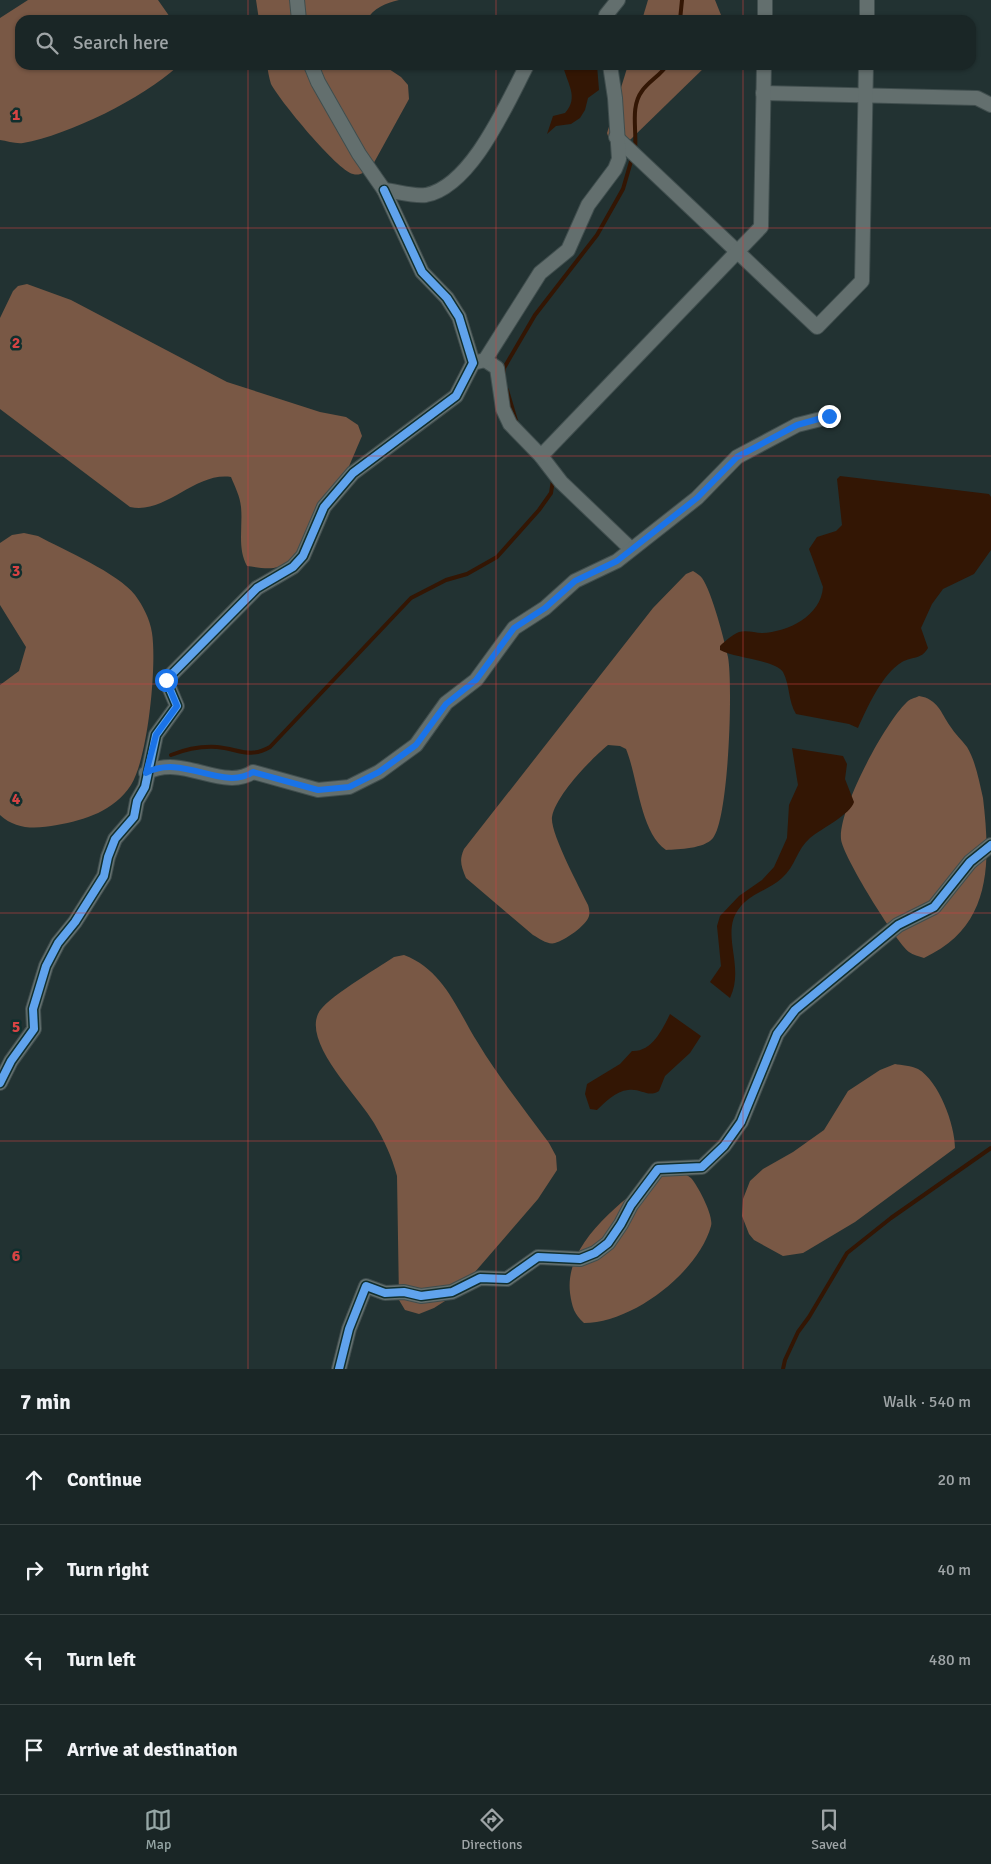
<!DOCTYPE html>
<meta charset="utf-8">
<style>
body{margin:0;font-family:Signika,sans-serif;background:#273232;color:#f1f3f6}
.stop{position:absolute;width:15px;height:15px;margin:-11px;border:4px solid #1a73e8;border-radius:50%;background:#fff}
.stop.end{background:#1a73e8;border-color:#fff;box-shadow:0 1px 5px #0008}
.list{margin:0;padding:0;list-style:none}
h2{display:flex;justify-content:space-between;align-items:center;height:65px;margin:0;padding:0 20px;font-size:21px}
h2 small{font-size:16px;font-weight:400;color:#9fa5a7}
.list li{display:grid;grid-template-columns:32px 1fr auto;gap:15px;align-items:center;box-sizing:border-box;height:90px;padding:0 20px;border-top:1px solid #384343}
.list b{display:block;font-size:19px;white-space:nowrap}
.list em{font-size:16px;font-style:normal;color:#9fa5a7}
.icon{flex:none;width:28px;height:28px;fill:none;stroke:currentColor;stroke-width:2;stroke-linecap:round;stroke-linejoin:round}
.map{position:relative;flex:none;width:991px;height:1369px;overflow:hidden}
.search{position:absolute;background:#1a2626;box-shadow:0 1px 4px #0004;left:15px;right:15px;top:15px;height:55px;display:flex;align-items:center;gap:12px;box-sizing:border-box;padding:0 18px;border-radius:15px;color:#9fa5a7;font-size:19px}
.sheet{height:425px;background:#1a2626}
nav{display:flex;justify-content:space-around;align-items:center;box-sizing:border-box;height:70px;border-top:1px solid #384343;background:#1a2626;font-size:14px;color:#9fa5a7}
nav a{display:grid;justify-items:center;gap:2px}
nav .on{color:#96a7a6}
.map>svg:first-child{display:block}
.forest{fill:#795845}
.water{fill:#331604}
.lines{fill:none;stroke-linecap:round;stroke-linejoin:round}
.stream{stroke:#331604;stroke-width:4}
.minor-casing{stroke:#404e4e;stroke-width:16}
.minor{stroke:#636f6e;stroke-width:14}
.cycleway-casing{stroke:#112f2e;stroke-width:11}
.cycleway{stroke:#60a3ed;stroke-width:8}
.route{stroke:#1a73e8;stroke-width:6}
.grid{fill:none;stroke:#d64444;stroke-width:1;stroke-opacity:0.55}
.grid-label{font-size:16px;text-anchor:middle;font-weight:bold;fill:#d64444;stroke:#112f2e;stroke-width:5;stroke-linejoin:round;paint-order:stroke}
</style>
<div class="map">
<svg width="991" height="1369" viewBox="0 0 991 1369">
<rect width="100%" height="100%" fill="#223232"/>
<g class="forest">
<path d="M28 0H158L172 20H20V65H178L177 67C143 98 69 135 23 143 16 144 7 141 0 140V18Z"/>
<path d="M256 0H399C386 3 373 8 367 20H259Z"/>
<polygon points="648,0 715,0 723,20 642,20"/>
<path d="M267 65H383L401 77 408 85 409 99 371 168C365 172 360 176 353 174 337 170 280 101 271 84 269 78 268 71 267 65Z"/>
<polygon points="628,65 707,65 631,139 616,147 610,142 607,133"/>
<path d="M27 284 71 300 227 382 320 412 346 417 358 425 362 436C347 470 315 555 278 567 269 570 256 567 247 566 237 548 243 527 241 507 240 496 235 487 231 477 194 472 166 515 130 507L0 409V318L13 291 18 286Z"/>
<path d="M24 533 38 536C64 550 118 573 135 595 143 606 150 619 152 633 157 665 148 758 131 785 114 811 85 820 57 825 36 829 16 830 0 815V685L19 671 26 647 0 605V543L12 535Z"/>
<path d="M693 571C696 573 700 575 702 578 712 592 724 639 728 657 733 684 729 818 713 838 704 849 679 849 666 850 640 832 638 778 626 749L620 746 608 745C591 759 556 795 552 817 550 833 580 888 588 905 589 908 590 913 589 916 586 926 565 940 555 943 548 945 540 939 533 935L466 878C461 866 459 860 464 849L653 608 686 574Z"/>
<path d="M919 696C938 699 941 713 950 726 955 734 962 740 967 747 976 762 979 781 983 798 991 866 991 927 924 958 919 956 913 955 909 952 896 942 842 855 841 839 838 810 885 723 906 703 909 699 915 698 919 696Z"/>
<path d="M404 955C444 970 457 1010 478 1043 499 1078 525 1110 549 1143L556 1156 557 1170 538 1199 456 1294 434 1308 419 1314 405 1310 399 1300 397 1176C392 1157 384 1140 374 1123 360 1098 304 1045 318 1014 324 999 378 968 394 957Z"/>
<path d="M895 1064C901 1065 912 1066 918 1069 939 1081 955 1125 955 1148L855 1222 803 1253 783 1256 754 1240 749 1234 742 1216 743 1199 750 1181 763 1169 793 1152 824 1130 848 1091 880 1070Z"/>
<path d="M671 1167C677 1170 686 1174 691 1178 698 1186 714 1216 711 1226 698 1273 632 1323 584 1323 574 1314 572 1307 570 1293 564 1240 626 1200 662 1169Z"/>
</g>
<g class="water">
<path d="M563 65H597L599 90 588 98 585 110 580 118 571 124 556 126 547 134 553 116 565 113C580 97 566 82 563 65Z"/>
<path d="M840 476 989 494 991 497V550L974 574 943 589 932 604 921 628 928 648C921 660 913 656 902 662 882 674 867 708 858 728L849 724 796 714C788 701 790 685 783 672 775 660 734 658 720 650V646C725 641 732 635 739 632 747 630 755 633 762 633 788 632 821 616 823 587L809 549 817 537 836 531 842 525 837 479Z"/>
<path d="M792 748 843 756 847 764 845 779 854 802C851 814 821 829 810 838 797 849 795 867 782 878 770 889 751 894 741 906 718 932 746 965 730 998L710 982 721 966 717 926 720 916 739 896 762 880 774 867 787 838 789 805 798 785Z"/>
<path d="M670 1014 701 1036 690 1053 665 1076 659 1091C648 1098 641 1088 628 1090 616 1091 605 1102 597 1110L590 1109 585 1094 587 1084 620 1064 632 1051C652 1052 662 1030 670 1014Z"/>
</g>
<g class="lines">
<g class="stream">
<polyline points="680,20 682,0"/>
<path d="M635 149C637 130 630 107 642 91 649 81 661 75 667 65"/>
<polyline points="504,373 504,368 535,315 597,235 623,189 632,158"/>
<polyline points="507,390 517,424"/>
<path d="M171 755C186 749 202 746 217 747 239 749 249 759 270 747L411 598 446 580 467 574 497 557 539 510 551 493 553 480"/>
<polyline points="783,1369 785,1360 798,1332 809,1317 847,1253 891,1218 991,1148"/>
</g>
<g class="minor-casing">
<g id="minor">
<polyline points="297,0 299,20"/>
<polyline points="605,20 606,15 618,0"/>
<polyline points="765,20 765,0"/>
<polyline points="867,20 867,0"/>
<polyline points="763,93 977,98 991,105"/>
<polyline points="616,137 817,327 862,281 866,65"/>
<path d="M384 190C396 191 414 197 426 195 472 186 507 103 527 65"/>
<polyline points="485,360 497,368 503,409 510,424 541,456 561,482 631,549"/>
<polyline points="473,363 485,360 540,273 568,250 588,205 615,169 619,159 615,98 610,65"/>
<polyline points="541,456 761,227 764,65"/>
<path d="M146 773C182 753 223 792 253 772L318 790 349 787 379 772 416 745 446 703 476 680 514 628 545 608 575 581 617 561 697 498 737 457 797 425 829 417"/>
<polyline points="0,1083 11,1061 34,1029 33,1009 46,966 58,943 75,922 104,876 108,857 115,839 134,817 137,801 145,787 156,735 177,706 166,680 257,588 293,567 303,556 324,507 353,473 456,396 473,363 459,317 447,298 422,272 384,190 359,154 318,82 311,65"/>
<polyline points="339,1369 349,1329 366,1286 385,1293 404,1292 421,1296 452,1292 480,1278 507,1279 538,1257 580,1259 595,1253 608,1243 621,1224 631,1205 658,1169 702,1167 724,1146 741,1122 777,1034 795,1010 898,925 934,907 970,862 991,845"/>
</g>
</g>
<use href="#minor" class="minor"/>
<g class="cycleway-casing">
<g id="cycleway">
<polyline points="0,1083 11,1061 34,1029 33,1009 46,966 58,943 75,922 104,876 108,857 115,839 134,817 137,801 145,787 156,735 177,706 166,680 257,588 293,567 303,556 324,507 353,473 456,396 473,363 459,317 447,298 422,272 384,190"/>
<polyline points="339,1369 349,1329 366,1286 385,1293 404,1292 421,1296 452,1292 480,1278 507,1279 538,1257 580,1259 595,1253 608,1243 621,1224 631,1205 658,1169 702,1167 724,1146 741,1122 777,1034 795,1010 898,925 934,907 970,862 991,845"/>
</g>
</g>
<use href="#cycleway" class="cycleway"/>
</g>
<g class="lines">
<path class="route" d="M166 680 177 706 156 735 146 773C182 753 223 792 253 772L318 790 349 787 379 772 416 745 446 704 476 680 514 628 545 608 575 581 617 561 697 498 737 457 797 425 829 416"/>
</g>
<path class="grid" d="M248 0V20M496 0V20M743 0V20M248 65V1369M496 65V1369M743 65V1369M0 228H991M0 456H991M0 684H991M0 913H991M0 1141H991"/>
<g class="grid-label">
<text x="16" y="120">1</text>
<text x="16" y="348">2</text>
<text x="16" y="576">3</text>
<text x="16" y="804">4</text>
<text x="16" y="1032">5</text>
<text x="16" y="1261">6</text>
</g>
</svg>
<div class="stop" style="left:166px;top:680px"></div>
<div class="stop end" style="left:829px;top:416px"></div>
<div class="search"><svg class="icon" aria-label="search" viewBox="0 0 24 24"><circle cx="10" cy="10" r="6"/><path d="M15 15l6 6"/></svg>Search here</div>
</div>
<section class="sheet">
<h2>7 min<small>Walk · 540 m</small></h2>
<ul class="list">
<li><svg class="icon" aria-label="ahead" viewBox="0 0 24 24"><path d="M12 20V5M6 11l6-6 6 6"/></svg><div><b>Continue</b></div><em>20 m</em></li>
<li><svg class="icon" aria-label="right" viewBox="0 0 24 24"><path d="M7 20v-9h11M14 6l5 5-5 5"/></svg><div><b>Turn right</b></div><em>40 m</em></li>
<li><svg class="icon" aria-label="left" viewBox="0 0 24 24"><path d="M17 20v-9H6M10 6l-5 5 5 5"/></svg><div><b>Turn left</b></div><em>480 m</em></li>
<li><svg class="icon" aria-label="arrive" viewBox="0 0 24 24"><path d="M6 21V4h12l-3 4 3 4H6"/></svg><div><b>Arrive at destination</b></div></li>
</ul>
</section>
<nav>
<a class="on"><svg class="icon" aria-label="map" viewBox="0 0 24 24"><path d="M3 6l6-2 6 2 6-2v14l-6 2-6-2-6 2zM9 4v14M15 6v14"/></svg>Map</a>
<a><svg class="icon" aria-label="directions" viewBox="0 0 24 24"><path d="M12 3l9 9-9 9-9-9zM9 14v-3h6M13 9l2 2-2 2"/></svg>Directions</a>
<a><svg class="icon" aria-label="saved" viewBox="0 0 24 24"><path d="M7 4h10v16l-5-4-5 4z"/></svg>Saved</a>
</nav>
